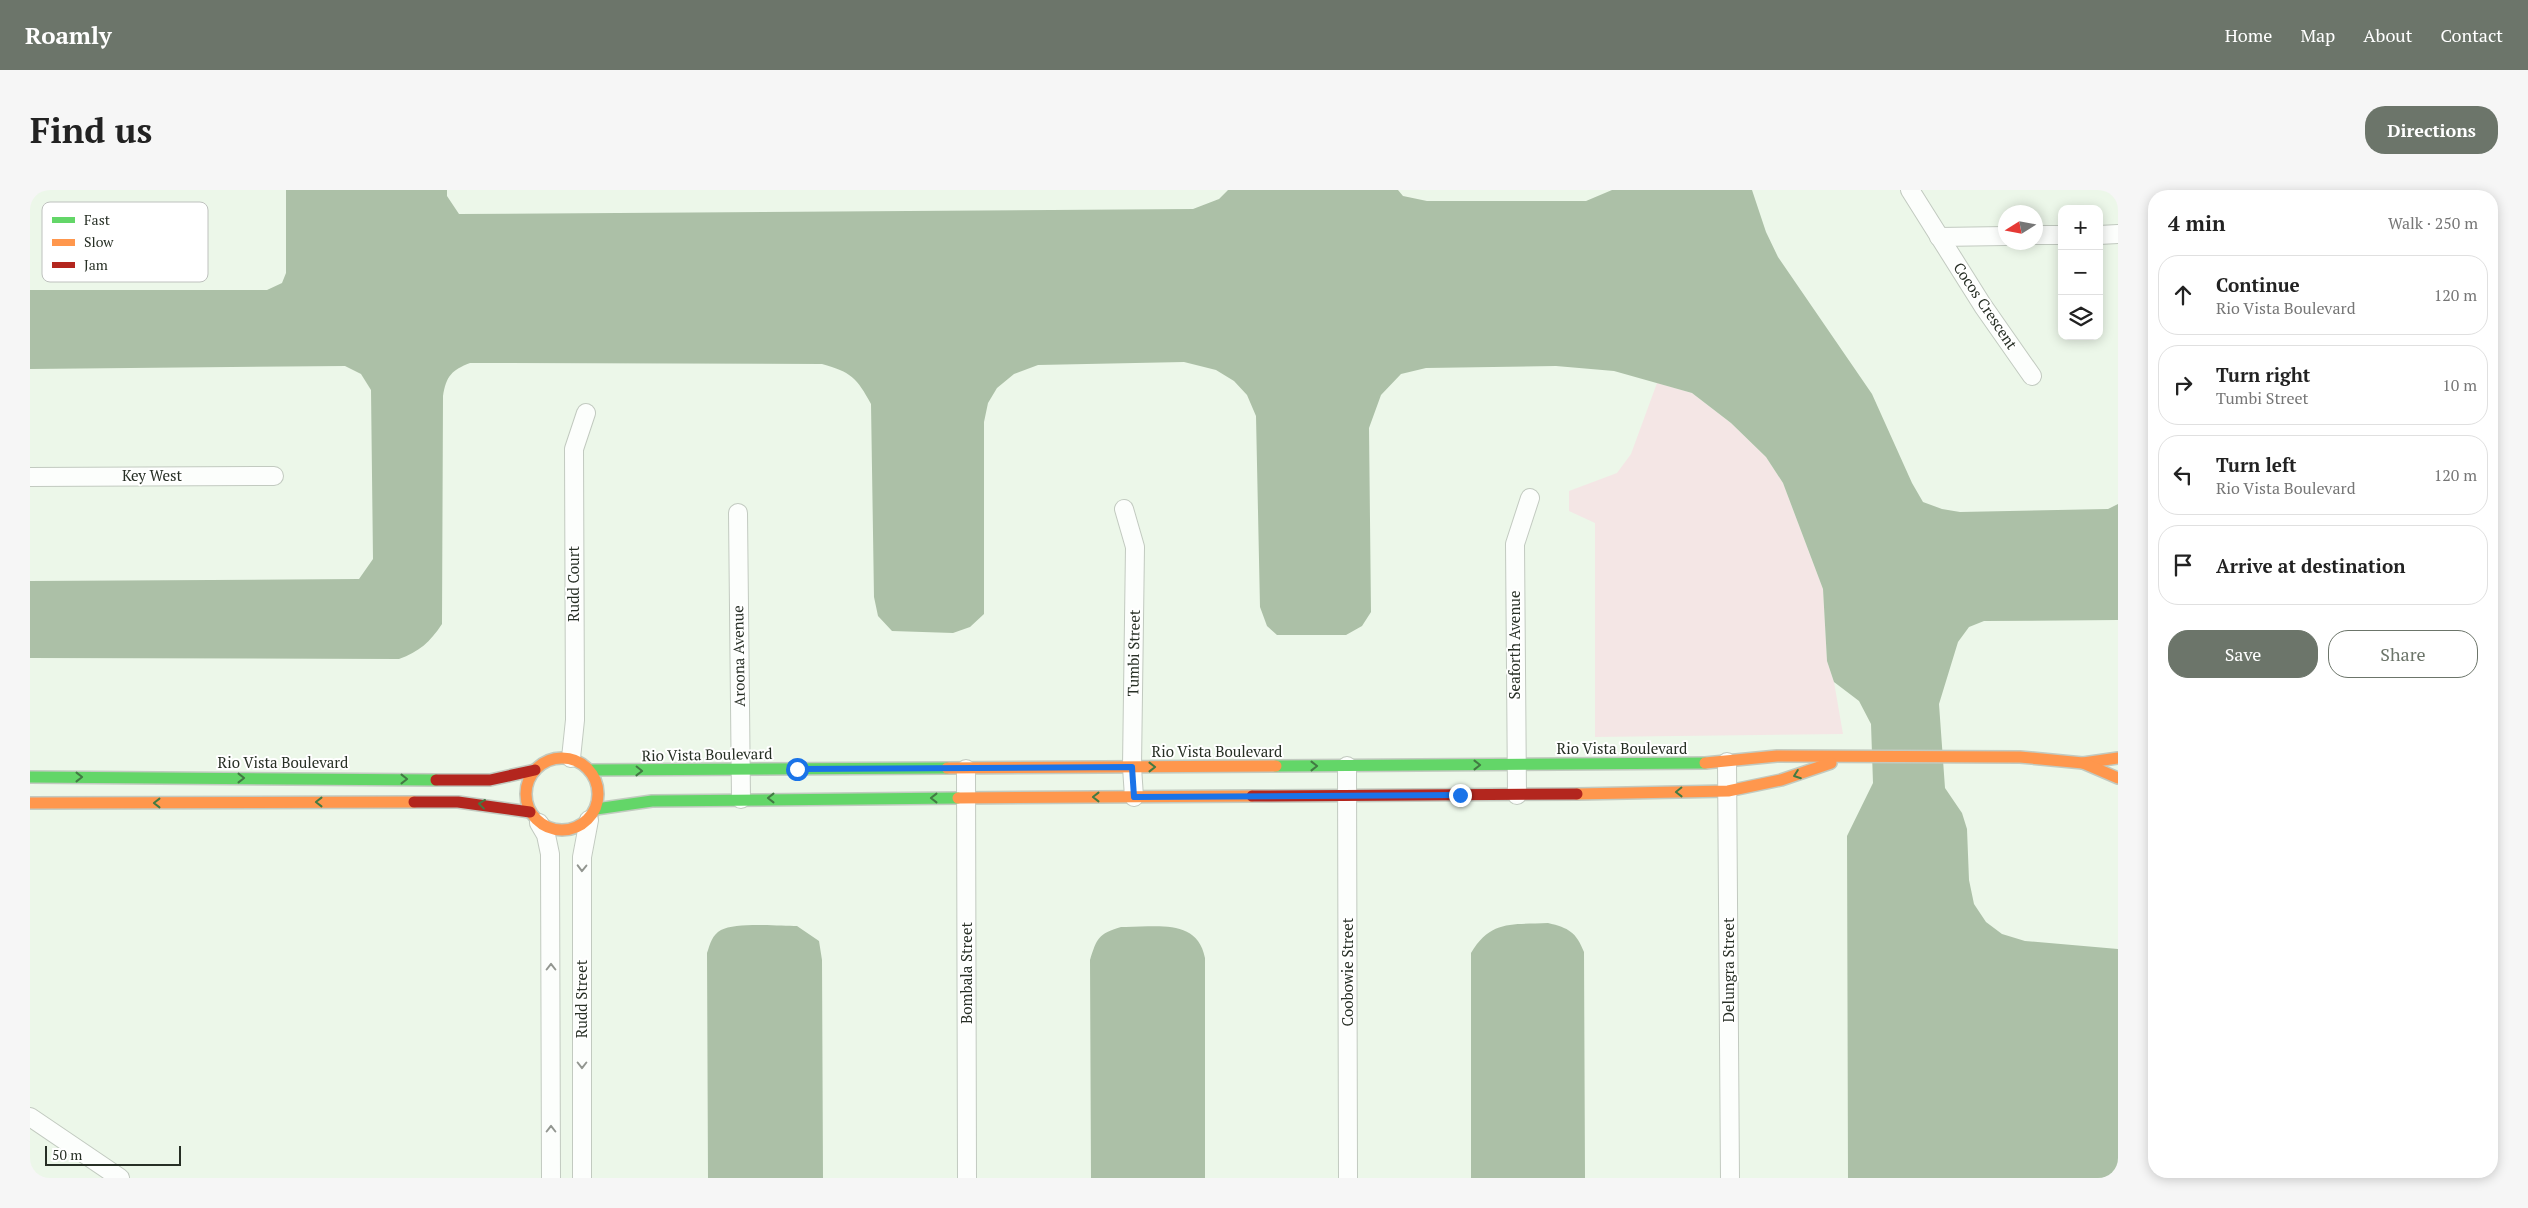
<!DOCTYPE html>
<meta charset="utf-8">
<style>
body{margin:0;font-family:"PT Serif",serif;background:#f6f6f6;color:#222}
.controls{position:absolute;right:15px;top:15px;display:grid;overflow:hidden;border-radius:10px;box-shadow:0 2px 12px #0003}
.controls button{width:45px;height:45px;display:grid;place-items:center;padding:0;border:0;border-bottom:1px solid #e0e0e0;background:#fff;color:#222;font:25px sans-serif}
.compass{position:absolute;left:1968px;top:15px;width:45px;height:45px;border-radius:50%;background:#fff;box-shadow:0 2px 12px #0003;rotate:259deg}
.scale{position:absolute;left:15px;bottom:12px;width:136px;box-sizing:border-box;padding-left:5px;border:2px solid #272f25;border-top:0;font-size:14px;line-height:18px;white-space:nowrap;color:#272f25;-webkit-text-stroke:4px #fff;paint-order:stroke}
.stop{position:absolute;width:15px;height:15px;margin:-11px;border:4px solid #1a73e8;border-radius:50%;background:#fff}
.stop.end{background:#1a73e8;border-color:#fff;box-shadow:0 1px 5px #0008}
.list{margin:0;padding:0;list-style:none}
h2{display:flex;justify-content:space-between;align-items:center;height:65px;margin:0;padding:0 20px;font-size:21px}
h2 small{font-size:16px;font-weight:400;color:#767676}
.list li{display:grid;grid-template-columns:32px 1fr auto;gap:15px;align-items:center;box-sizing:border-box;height:80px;margin:0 10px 10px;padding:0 10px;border:1px solid #e0e0e0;border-radius:20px}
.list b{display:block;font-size:19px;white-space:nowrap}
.list p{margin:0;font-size:16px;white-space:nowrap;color:#767676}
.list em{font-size:16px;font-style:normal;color:#767676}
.actions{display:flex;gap:10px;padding:15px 20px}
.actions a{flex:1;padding:11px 0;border:1px solid #6c756a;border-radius:20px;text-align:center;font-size:18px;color:#6c756a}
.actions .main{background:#6c756a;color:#fff}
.icon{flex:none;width:28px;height:28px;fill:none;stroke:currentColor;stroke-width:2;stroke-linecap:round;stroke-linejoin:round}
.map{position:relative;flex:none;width:2088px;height:988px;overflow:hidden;border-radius:20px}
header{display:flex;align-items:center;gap:30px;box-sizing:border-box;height:70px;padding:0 25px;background:#6c756a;color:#fff}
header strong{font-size:24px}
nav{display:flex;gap:28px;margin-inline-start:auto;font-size:18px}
.intro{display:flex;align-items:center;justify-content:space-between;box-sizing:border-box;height:120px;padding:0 30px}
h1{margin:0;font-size:35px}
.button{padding:12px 22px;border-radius:20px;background:#6c756a;color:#fff;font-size:18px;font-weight:700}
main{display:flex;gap:30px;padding:0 30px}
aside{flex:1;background:#fff;border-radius:20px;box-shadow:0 2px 12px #0003}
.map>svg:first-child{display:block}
.green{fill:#f4e6e5}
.water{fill:#acc0a7}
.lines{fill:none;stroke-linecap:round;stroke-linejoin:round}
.street-casing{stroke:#c2cac0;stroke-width:20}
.fast-casing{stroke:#c2cac0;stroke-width:14}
.slow-casing{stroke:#c2cac0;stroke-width:14}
.jam-casing{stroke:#c2cac0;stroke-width:14}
.street{stroke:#fcfefc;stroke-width:18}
.fast{stroke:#63d668;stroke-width:11}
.slow{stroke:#ff974d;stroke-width:11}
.jam{stroke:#b3261e;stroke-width:11}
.oneway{stroke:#427a43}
.oneway2{stroke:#929690}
.route{stroke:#1a73e8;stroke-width:6}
.labels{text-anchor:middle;stroke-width:4;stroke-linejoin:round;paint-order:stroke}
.street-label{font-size:15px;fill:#272f25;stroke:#fff}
.key{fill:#fff;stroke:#bec1be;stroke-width:1}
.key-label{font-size:14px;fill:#272f25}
</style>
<header>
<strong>Roamly</strong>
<nav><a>Home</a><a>Map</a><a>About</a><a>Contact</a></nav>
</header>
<div class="intro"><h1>Find us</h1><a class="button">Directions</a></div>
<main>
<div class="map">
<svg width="2088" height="988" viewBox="0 0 2088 988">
<rect width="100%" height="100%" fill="#ecf7e9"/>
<polygon class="green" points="1627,193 1662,203 1701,233 1736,267 1753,293 1793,399 1797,471 1804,492 1813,544 1565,547 1565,333 1539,321 1539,301 1587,283 1601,264"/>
<g class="water">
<path d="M256 0H417V6L429 24 1163 19 1189 9 1198 0H1368L1373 6 1397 11H1556L1582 0H1722L1736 42 1748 67 1842 204 1882 293 1893 312 1912 319 1930 322 2078 319 2088 314V430L1954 431 1939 437 1928 452 1909 514 1915 598 1932 623 1937 639 1939 690 1944 714 1956 732 1972 744 1995 751 2088 759V988H1818L1817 646 1843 593 1841 534 1829 511 1804 492 1797 471 1793 399 1753 293 1736 267 1701 233 1662 203 1584 181 1526 176 1396 178 1371 184 1351 205 1339 238 1341 422 1332 436 1316 445H1247L1237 436 1230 417 1226 226 1217 205 1204 191 1186 180 1154 172 1008 175 984 184 967 198 958 213 954 232V424L940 437 923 443 862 441 848 426 844 407 841 214C827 188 821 182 792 174L440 173C422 180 416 186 413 206L412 434C400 452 389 462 369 469L0 468V391L329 389 343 369 341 200 331 184 315 176 0 179V100H237L252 93 256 83Z"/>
<path d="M1518 733C1539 738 1546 742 1554 762L1555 988H1441V763C1461 729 1483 735 1518 733Z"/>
<path d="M767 736 789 751 792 770 793 988H678L677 763C680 754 682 745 691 740 706 732 749 736 767 736Z"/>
<path d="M1091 737C1124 738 1167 727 1175 768V988H1061L1060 770C1067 748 1068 744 1091 737Z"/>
</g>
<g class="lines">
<g class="street-casing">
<g id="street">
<polyline points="1880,0 1953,116 2002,186"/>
<polyline points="2006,45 2032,45"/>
<polyline points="2069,45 2088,44"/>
<polyline points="1909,47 1976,46"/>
<polyline points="0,287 244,286"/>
<polyline points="1094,319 1105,357 1102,577 1104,607"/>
<polyline points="708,323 711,609"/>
<polyline points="541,568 545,530 544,259 556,223"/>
<polyline points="1697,572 1700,988"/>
<polyline points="1317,576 1318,988"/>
<polyline points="936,579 937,988"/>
<polyline points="1487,605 1485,354 1500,308"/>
<polyline points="509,633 516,645 520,664 521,988"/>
<polyline points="0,927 90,988"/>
<polyline points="552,988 552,667 559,630"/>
</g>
</g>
<g class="fast-casing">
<g id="fast">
<polyline points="1246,576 1675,573"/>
<polyline points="561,580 917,578"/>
<polyline points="0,587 406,590"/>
<polyline points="566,619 622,611 928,608"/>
</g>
</g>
<g class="slow-casing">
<g id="slow">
<circle cx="532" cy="604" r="36"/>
<polyline points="1675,573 1747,566 1990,567 2053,573 2088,568"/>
<polyline points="2053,573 2088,588"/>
<polyline points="917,578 1246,576"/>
<polyline points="1547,604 1698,601 1751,590 1801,573"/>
<polyline points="928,608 1222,606"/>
<polyline points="0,613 384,612"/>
</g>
</g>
<g class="jam-casing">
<g id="jam">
<polyline points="406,590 460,590 505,580"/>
<polyline points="1222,606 1547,604"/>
<polyline points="384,612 428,612 500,622"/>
</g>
</g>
<use href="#street" class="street"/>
<use href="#fast" class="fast"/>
<use href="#slow" class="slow"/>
<use href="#jam" class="jam"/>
</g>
<defs><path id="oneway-chevron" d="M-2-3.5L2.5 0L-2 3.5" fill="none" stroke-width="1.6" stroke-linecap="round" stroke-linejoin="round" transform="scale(1.25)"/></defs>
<g class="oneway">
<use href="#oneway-chevron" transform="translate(1447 575)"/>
<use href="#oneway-chevron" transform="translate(1284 576)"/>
<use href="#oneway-chevron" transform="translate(1122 577)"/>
<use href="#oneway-chevron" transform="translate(609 581) rotate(1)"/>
<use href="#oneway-chevron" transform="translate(1767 585) rotate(160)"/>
<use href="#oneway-chevron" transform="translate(49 587)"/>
<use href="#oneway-chevron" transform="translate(211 588)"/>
<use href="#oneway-chevron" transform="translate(374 589)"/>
<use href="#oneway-chevron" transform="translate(1649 602) rotate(179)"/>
<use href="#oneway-chevron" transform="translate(1066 607) rotate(180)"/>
<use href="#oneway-chevron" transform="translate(741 608) rotate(180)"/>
<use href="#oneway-chevron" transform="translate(904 608) rotate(180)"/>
<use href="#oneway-chevron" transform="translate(289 612) rotate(180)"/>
<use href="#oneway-chevron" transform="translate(127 613) rotate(180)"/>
<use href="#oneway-chevron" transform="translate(452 614) rotate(-173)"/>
</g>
<g class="oneway2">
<use href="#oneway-chevron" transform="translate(552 678) rotate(91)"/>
<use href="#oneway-chevron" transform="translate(521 777) rotate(-90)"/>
<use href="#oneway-chevron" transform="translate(552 875) rotate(90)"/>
<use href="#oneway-chevron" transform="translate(521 939) rotate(-90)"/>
</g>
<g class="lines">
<polyline class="route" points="767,579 1102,577 1104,607 1430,605"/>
</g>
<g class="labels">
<g class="street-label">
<text transform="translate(1955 116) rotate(56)" y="5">Cocos Crescent</text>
<text x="122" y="291">Key West</text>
<text transform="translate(544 394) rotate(-90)" y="5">Rudd Court</text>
<text transform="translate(1485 455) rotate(-90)" y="5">Seaforth Avenue</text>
<text transform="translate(1104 463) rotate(-89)" y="5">Tumbi Street</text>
<text transform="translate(709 466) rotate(-91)" y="5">Aroona Avenue</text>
<text x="1592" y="564">Rio Vista Boulevard</text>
<text x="1187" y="567">Rio Vista Boulevard</text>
<text transform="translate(677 565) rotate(-1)" y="5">Rio Vista Boulevard</text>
<text x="253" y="578">Rio Vista Boulevard</text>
<text transform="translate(1699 780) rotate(-90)" y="5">Delungra Street</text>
<text transform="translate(1318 782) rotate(-90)" y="5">Coobowie Street</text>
<text transform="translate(937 783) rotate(-90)" y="5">Bombala Street</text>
<text transform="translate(552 809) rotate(-90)" y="5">Rudd Street</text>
</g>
</g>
<rect x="12" y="12" width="166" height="80" rx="8" class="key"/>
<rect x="22" y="27" width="23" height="6" fill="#63d668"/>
<rect x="22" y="49" width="23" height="7" fill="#ff974d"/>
<rect x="22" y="72" width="23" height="6" fill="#b3261e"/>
<g class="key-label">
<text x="54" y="35">Fast</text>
<text x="54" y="57">Slow</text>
<text x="54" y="80">Jam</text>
</g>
</svg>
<div class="controls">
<button>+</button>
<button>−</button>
<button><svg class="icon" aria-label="layers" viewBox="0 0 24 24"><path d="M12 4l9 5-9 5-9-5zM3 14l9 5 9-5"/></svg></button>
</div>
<svg class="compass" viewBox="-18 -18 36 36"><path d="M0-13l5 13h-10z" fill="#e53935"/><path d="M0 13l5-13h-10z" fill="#767676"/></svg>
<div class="scale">50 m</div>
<div class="stop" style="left:767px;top:579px"></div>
<div class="stop end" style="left:1430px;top:605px"></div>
</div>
<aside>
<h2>4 min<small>Walk · 250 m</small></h2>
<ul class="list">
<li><svg class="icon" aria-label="ahead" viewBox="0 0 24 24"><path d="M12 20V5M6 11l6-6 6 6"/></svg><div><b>Continue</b><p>Rio Vista Boulevard</p></div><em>120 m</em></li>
<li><svg class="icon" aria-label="right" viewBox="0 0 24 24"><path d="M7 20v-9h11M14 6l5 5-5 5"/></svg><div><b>Turn right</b><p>Tumbi Street</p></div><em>10 m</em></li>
<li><svg class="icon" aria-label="left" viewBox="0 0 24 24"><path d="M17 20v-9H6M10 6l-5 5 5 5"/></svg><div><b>Turn left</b><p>Rio Vista Boulevard</p></div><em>120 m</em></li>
<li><svg class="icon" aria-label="arrive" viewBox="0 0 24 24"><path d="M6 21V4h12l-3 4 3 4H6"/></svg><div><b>Arrive at destination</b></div></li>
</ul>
<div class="actions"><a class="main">Save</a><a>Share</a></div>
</aside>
</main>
